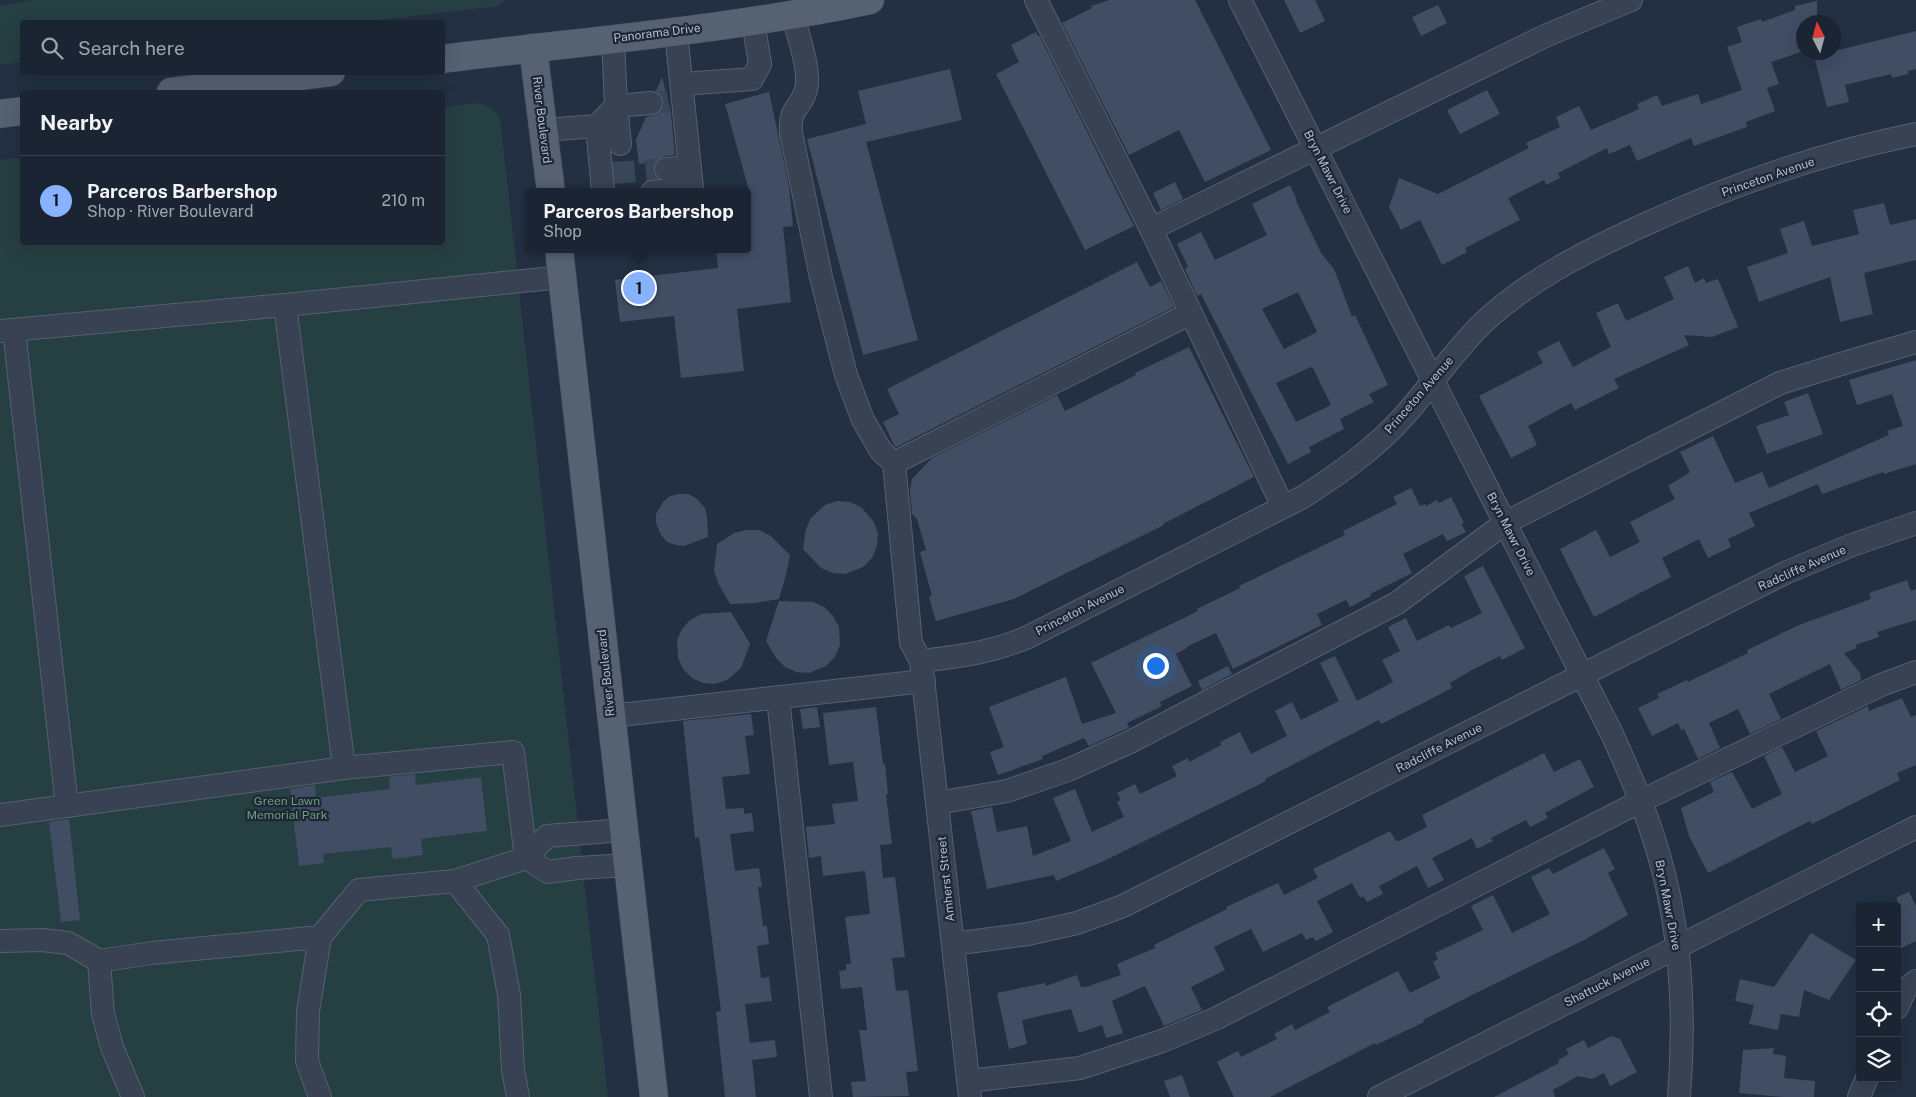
<!DOCTYPE html>
<meta charset="utf-8">
<style>
body{margin:0;font-family:"Public Sans",sans-serif;background:#27303e;color:#f1f3f6}
.controls{position:absolute;right:15px;bottom:15px;display:grid;overflow:hidden;border-radius:5px;box-shadow:0 5px 20px #0002}
.controls button{width:45px;height:45px;display:grid;place-items:center;padding:0;border:0;border-bottom:1px solid #38414d;background:#1a2432;color:#f1f3f6;font:25px sans-serif}
.compass{position:absolute;left:1796px;top:15px;width:45px;height:45px;border-radius:50%;background:#1a2432;box-shadow:0 5px 20px #0002;rotate:354deg}
.you{position:absolute;left:1155px;top:665px;width:18px;height:18px;margin:-12px;border:4px solid #fff;border-radius:50%;background:#1a73e8;box-shadow:0 0 0 8px #1a73e833}
.badge{display:grid;place-items:center;width:32px;height:32px;border-radius:50%;background:#87b2ff;color:#111;font-size:16px;font-weight:700}
.pin{position:absolute;translate:-50% -50%;border:2px solid #fff;box-shadow:0 1px 5px #0006}
.popup{position:absolute;left:526px;top:188px;width:225px;height:65px;box-sizing:border-box;display:grid;place-content:center;border-radius:5px;background:#1a2432;filter:drop-shadow(0 1px 4px #0005);font-size:16px;white-space:nowrap;color:#9fa4ac}
.popup b{font-size:19px;color:#f1f3f6}
.popup::after{content:'';position:absolute;left:50%;top:100%;margin-left:-10px;border:10px solid transparent;border-top-color:#1a2432}
.list{margin:0;padding:0;list-style:none}
h2{display:flex;justify-content:space-between;align-items:center;height:65px;margin:0;padding:0 20px;font-size:21px}
h2 small{font-size:16px;font-weight:400;color:#9fa4ac}
.list li{display:grid;grid-template-columns:32px 1fr auto;gap:15px;align-items:center;box-sizing:border-box;height:90px;padding:0 20px;border-top:1px solid #38414d}
.list b{display:block;font-size:19px;white-space:nowrap}
.list p{margin:0;font-size:16px;white-space:nowrap;color:#9fa4ac}
.list em{font-size:16px;font-style:normal;color:#9fa4ac}
.icon{flex:none;width:28px;height:28px;fill:none;stroke:currentColor;stroke-width:2;stroke-linecap:round;stroke-linejoin:round}
.map{position:relative;flex:none;width:1916px;height:1097px;overflow:hidden}
.search{position:absolute;background:#1a2432;box-shadow:0 5px 20px #0002;left:20px;top:20px;width:425px;height:55px;display:flex;align-items:center;gap:12px;box-sizing:border-box;padding:0 18px;border-radius:5px;color:#9fa4ac;font-size:19px}
.panel{position:absolute;background:#1a2432;box-shadow:0 5px 20px #0002;left:20px;top:90px;width:425px;height:155px;border-radius:5px}
.map>svg:first-child{display:block}
.green{fill:#263f43}
.building{fill:#404d63;fill-rule:evenodd}
.lines{fill:none;stroke-linecap:round;stroke-linejoin:round}
.minor-tunnel{stroke:#394558;stroke-width:22;stroke-dasharray:22 11;stroke-linecap:butt}
.minor-casing{stroke:#56606f;stroke-width:24}
.major-casing{stroke:#424b5b;stroke-width:29}
.minor{stroke:#384252;stroke-width:22}
.major{stroke:#566172;stroke-width:28}
.labels{text-anchor:middle;stroke-width:4.5;stroke-linejoin:round;paint-order:stroke}
.street-label{font-size:12px;fill:#b5bdcc;stroke:#1d2737}
.park-label{font-size:12px;fill:#6a9f77;stroke:#1d2737}
</style>
<div class="map">
<svg width="1916" height="1097" viewBox="0 0 1916 1097">
<rect width="100%" height="100%" fill="#233043"/>
<g class="green">
<polygon points="32,0 505,0 499,6 362,22 22,22 22,62 0,65 0,6"/>
<polygon points="476,103 490,107 500,118 608,1097 0,1097 0,160 22,158 22,242 442,242 443,107"/>
</g>
<g class="building">
<polygon points="1109,0 1195,0 1271,150 1205,182 1179,130 1129,155 1062,23 1092,8 1091,6"/>
<polygon points="1284,0 1315,0 1325,21 1300,33"/>
<polygon points="1817,1 1817,22 1804,22 1804,51 1771,62 1779,84 1767,88 1775,111 1746,122 1747,127 1694,146 1691,138 1637,161 1630,145 1609,154 1607,148 1558,173 1560,178 1546,185 1544,180 1508,198 1520,220 1465,248 1467,252 1442,265 1420,220 1401,230 1389,207 1399,178 1438,194 1529,148 1526,143 1560,127 1556,117 1579,106 1591,130 1639,109 1637,104 1657,95 1662,106 1698,94 1701,104 1742,90 1727,47 1742,42 1737,27 1761,19 1762,22 1795,10 1795,6"/>
<polygon points="1438,5 1447,23 1421,36 1412,17"/>
<polygon points="1916,31 1916,69 1908,71 1908,74 1892,78 1891,74 1845,85 1849,102 1827,107 1814,56"/>
<polygon points="1036,32 1038,36 1039,35 1134,226 1085,250 996,74 1019,62 1011,45"/>
<polygon points="950,69 962,120 866,142 918,340 863,355 807,139 866,124 858,91"/>
<polygon points="662,77 671,113 675,155 664,156 655,162 639,164 636,140 646,117 658,114 663,108 664,101 662,96 656,91"/>
<polygon points="1487,90 1500,114 1460,134 1447,110"/>
<polygon points="769,92 789,186 793,226 783,227 791,302 737,309 744,371 681,378 674,316 620,322 615,280 718,268 716,249 748,249 748,187 725,104"/>
<polygon points="1175,182 1183,199 1161,210 1153,193"/>
<path d="M1290 185 1297 200 1296 201 1321 253 1334 269 1352 317 1355 315 1388 385 1369 394 1374 402 1340 419 1344 429 1309 447 1311 452 1288 464 1201 294 1197 296 1185 269 1188 267 1177 244 1201 232 1215 260 1267 235 1252 204ZM1298 292 1317 332 1284 349 1262 309ZM1311 367 1313 368 1331 405 1296 422 1276 383Z"/>
<polygon points="1884,203 1890,225 1916,219 1916,260 1864,273 1873,314 1840,322 1830,277 1759,302 1747,267 1788,253 1780,229 1804,221 1812,246 1859,234 1853,210"/>
<polygon points="1137,262 1150,287 1161,281 1174,307 896,447 894,445 883,422 899,414 887,389"/>
<polygon points="1688,266 1695,283 1704,278 1706,283 1718,279 1738,327 1712,337 1684,335 1689,345 1614,379 1619,388 1575,410 1571,403 1528,426 1537,445 1511,458 1479,396 1543,363 1537,352 1559,341 1573,367 1611,347 1596,313 1618,303 1626,321 1674,299 1664,277"/>
<polygon points="1189,347 1254,477 1163,524 1164,525 1014,599 936,621 929,597 932,596 920,552 926,550 917,519 912,514 910,490 912,479 932,458 1057,395 1065,411 1136,375 1135,373"/>
<polygon points="1916,360 1916,464 1884,474 1883,472 1822,494 1818,484 1749,513 1755,526 1728,539 1731,547 1708,558 1699,539 1662,558 1671,577 1594,617 1560,549 1596,530 1610,557 1640,542 1630,522 1675,499 1668,486 1690,472 1680,452 1713,436 1735,483 1762,472 1769,488 1889,435 1887,431 1903,426 1892,394 1857,405 1849,380"/>
<polygon points="1808,393 1823,434 1767,454 1756,426 1789,415 1784,402"/>
<polygon points="1411,488 1420,506 1425,504 1426,506 1437,500 1439,503 1451,497 1464,523 1461,524 1466,532 1447,541 1443,534 1403,554 1412,573 1370,594 1371,596 1350,607 1346,600 1317,614 1322,625 1233,669 1216,633 1186,647 1187,648 1176,654 1192,686 1160,702 1162,706 1127,723 1129,728 1124,730 1089,746 1084,738 1042,756 1043,759 998,775 990,752 1004,747 989,707 1066,677 1082,724 1116,713 1091,663 1198,611 1197,609 1240,588 1239,586 1345,535 1343,531 1397,504 1393,497"/>
<polygon points="678,494 688,494 696,498 705,508 707,517 708,537 684,546 676,545 667,542 661,535 656,523 656,514 663,502 670,496"/>
<polygon points="837,501 850,502 861,507 874,522 878,534 877,546 872,558 863,567 845,574 833,573 821,568 803,549 806,529 811,518 825,505"/>
<polygon points="746,530 759,530 771,536 790,555 786,575 779,599 755,603 730,604 718,583 714,571 717,544 734,533"/>
<polygon points="1483,566 1525,648 1502,660 1500,656 1472,670 1450,683 1452,688 1429,700 1381,724 1379,720 1265,779 1266,781 1104,861 1056,881 1054,875 987,889 971,811 992,807 997,832 1027,826 1033,856 1071,841 1053,798 1075,789 1092,832 1124,817 1117,802 1121,800 1117,793 1135,784 1140,794 1177,776 1172,766 1188,758 1189,762 1221,745 1220,742 1240,732 1251,754 1287,736 1275,711 1292,702 1301,720 1339,701 1320,663 1335,656 1357,701 1393,682 1382,660 1400,651 1388,627 1406,618 1417,641 1449,625 1451,628 1482,613 1464,576"/>
<polygon points="1907,580 1911,591 1916,589 1916,620 1877,632 1879,637 1855,645 1857,648 1844,653 1860,673 1861,680 1841,690 1830,664 1769,694 1781,719 1750,734 1738,709 1709,723 1720,748 1698,759 1684,729 1681,730 1678,723 1652,736 1638,708 1659,698 1657,694 1687,680 1688,682 1748,653 1747,650 1799,625 1871,599 1869,593"/>
<polygon points="779,601 813,602 824,607 833,616 839,627 840,645 835,657 826,666 809,673 796,672 785,667 776,658 766,641"/>
<polygon points="731,612 750,644 741,668 727,680 715,684 703,683 692,678 683,669 678,658 677,640 682,629 690,620 701,614"/>
<polygon points="1228,666 1232,674 1202,690 1198,681"/>
<polygon points="1902,698 1911,717 1916,715 1916,765 1897,773 1900,780 1812,824 1810,821 1708,873 1689,836 1681,808 1714,792 1710,782 1732,772 1752,809 1782,794 1764,756 1782,747 1795,772 1828,756 1816,731 1868,706 1869,711"/>
<polygon points="817,707 820,727 803,729 800,709"/>
<polygon points="876,707 883,764 885,764 888,794 886,794 892,844 880,845 883,878 895,877 905,957 892,958 896,991 908,990 918,1071 906,1072 909,1096 853,1097 851,1082 866,1081 859,1030 867,1030 862,987 841,989 839,971 846,970 846,964 851,964 845,917 870,914 865,871 823,876 821,856 809,858 806,827 835,824 832,804 858,801 853,762 829,765 823,713"/>
<polygon points="751,714 754,735 745,736 750,774 722,777 726,809 744,808 744,814 752,813 754,831 730,834 735,871 759,868 762,887 758,887 763,926 767,926 769,944 757,946 761,978 769,977 772,1001 745,1004 750,1043 775,1040 777,1057 752,1060 756,1097 725,1097 716,1012 721,1011 699,837 695,838 683,721"/>
<polygon points="1544,753 1554,772 1580,759 1594,787 1545,813 1548,818 1530,827 1526,820 1491,838 1493,841 1477,849 1472,838 1432,858 1444,880 1428,888 1417,866 1379,886 1383,894 1367,902 1363,896 1360,898 1352,883 1317,901 1333,932 1316,941 1313,937 1306,940 1302,933 1263,952 1251,929 1214,947 1225,970 1191,987 1202,1010 1164,1026 1145,986 1112,1001 1123,1033 1106,1038 1102,1025 1079,1033 1071,1009 1022,1020 1027,1044 1009,1049 997,993 1045,983 1046,986 1077,975 1081,987 1086,987 1121,975 1117,964 1155,948 1154,945 1227,909 1226,907 1278,883 1284,895 1318,878 1313,869 1390,831 1396,841 1399,841 1427,827 1422,815"/>
<polygon points="415,774 416,785 481,777 487,831 421,839 423,855 393,859 391,847 323,854 324,863 299,866 290,789 315,785 316,798 390,789 389,777"/>
<polygon points="69,819 80,920 61,922 49,822"/>
<polygon points="1604,848 1615,869 1608,873 1628,915 1584,940 1476,993 1423,1020 1424,1022 1376,1045 1375,1043 1270,1097 1234,1097 1217,1062 1238,1051 1241,1057 1277,1039 1274,1034 1292,1024 1295,1030 1330,1012 1327,1007 1398,971 1410,993 1440,978 1433,962 1438,959 1435,953 1483,930 1471,906 1493,895 1512,933 1550,914 1531,877 1549,868 1553,874"/>
<polygon points="1909,892 1916,906 1916,941 1897,950 1897,897"/>
<polygon points="1811,933 1856,960 1829,1000 1804,990 1799,1017 1781,1014 1778,1030 1749,1024 1754,1005 1735,1001 1740,979 1774,987"/>
<polygon points="1611,1036 1620,1039 1637,1072 1610,1086 1604,1073 1592,1079 1578,1076 1553,1090 1555,1097 1494,1097 1559,1063 1558,1060 1569,1054 1566,1049 1584,1040 1588,1048"/>
<polygon points="1774,1048 1773,1054 1786,1056 1784,1078 1815,1081 1814,1097 1784,1097 1739,1093 1743,1050"/>
<polygon points="1182,1075 1190,1097 1170,1097 1164,1081"/>
</g>
<g class="lines">
<g class="minor-tunnel">
<polyline points="651,103 668,101"/>
<polyline points="613,173 666,169"/>
</g>
<g class="minor-casing">
<g id="minor">
<polyline points="1036,0 1151,229 1283,507"/>
<path d="M1240 0 1612 734C1627 767 1641 799 1652 833 1681 918 1686 1009 1679 1097"/>
<path d="M793 16C798 36 811 70 806 90 801 109 789 106 791 133L821 277 846 375 863 420 881 451 894 463"/>
<polyline points="682,84 752,79 760,64 753,21"/>
<polyline points="597,126 616,106 613,39"/>
<polyline points="544,130 597,126 603,192"/>
<polyline points="620,144 616,106 651,103"/>
<polyline points="666,169 690,167"/>
<polyline points="652,192 692,188 676,32"/>
<polyline points="1151,229 1545,36 1631,0"/>
<polyline points="285,305 344,768"/>
<polyline points="14,330 67,806"/>
<polyline points="0,331 285,305 562,277"/>
<path d="M921 661C961 656 991 653 1028 637L1303 497C1340 473 1376 448 1405 415 1433 383 1456 348 1486 320 1531 279 1583 253 1637 228 1726 187 1820 153 1916 134"/>
<polyline points="778,698 821,1097"/>
<polyline points="611,716 924,681"/>
<polyline points="937,803 1007,791 1068,770 1130,742 1397,603 1505,523 1780,383 1854,360 1916,342"/>
<polyline points="0,815 344,768 513,752 526,858"/>
<polyline points="526,858 548,872 577,868 628,865"/>
<polyline points="455,881 498,935 509,995 513,1070 518,1097"/>
<polyline points="320,937 308,1011 307,1061 320,1097"/>
<polyline points="0,941 42,940 68,943 99,961 152,953 320,937 359,890 455,881 526,858 547,836 624,830"/>
<polyline points="953,944 1028,934 1077,923 1123,906 1785,573 1852,545 1916,523"/>
<polyline points="99,961 103,1014 112,1047 133,1097"/>
<polyline points="1897,1008 1905,990 1916,981"/>
<polyline points="969,1081 1080,1068 1162,1041 1217,1018 1641,801 1881,685 1916,672"/>
<polyline points="970,1097 921,661 911,643 894,463 1191,313"/>
<polyline points="1379,1097 1916,827"/>
<polyline points="1859,1097 1867,1078"/>
</g>
</g>
<g class="major-casing">
<g id="major">
<polyline points="533,48 551,192"/>
<path d="M442 59C585 41 729 30 870 0"/>
<polyline points="171,92 331,72"/>
<polyline points="0,114 22,111"/>
<polyline points="559,249 654,1097"/>
</g>
</g>
<use href="#minor" class="minor"/>
<use href="#major" class="major"/>
</g>
<g class="labels">
<g class="street-label">
<text transform="translate(657 33) rotate(-7)" y="4">Panorama Drive</text>
<text transform="translate(542 120) rotate(83)" y="4">River Boulevard</text>
<text transform="translate(1328 172) rotate(63)" y="4">Bryn Mawr Drive</text>
<text transform="translate(1768 177) rotate(-19)" y="4">Princeton Avenue</text>
<text transform="translate(1419 395) rotate(-49)" y="4">Princeton Avenue</text>
<text transform="translate(1511 534) rotate(63)" y="4">Bryn Mawr Drive</text>
<text transform="translate(1802 568) rotate(-24)" y="4">Radcliffe Avenue</text>
<text transform="translate(1080 610) rotate(-27)" y="4">Princeton Avenue</text>
<text transform="translate(606 673) rotate(-96)" y="4">River Boulevard</text>
<text transform="translate(1439 748) rotate(-27)" y="4">Radcliffe Avenue</text>
<text transform="translate(946 879) rotate(-96)" y="4">Amherst Street</text>
<text transform="translate(1668 905) rotate(79)" y="4">Bryn Mawr Drive</text>
<text transform="translate(1607 982) rotate(-27)" y="4">Shattuck Avenue</text>
</g>
<g class="park-label">
<text x="287" y="805">Green Lawn<tspan x="287" dy="14">Memorial Park</tspan></text>
</g>
</g>
</svg>
<div class="controls">
<button>+</button>
<button>−</button>
<button><svg class="icon" aria-label="locate" viewBox="0 0 24 24"><circle cx="12" cy="12" r="6"/><path d="M12 2v4M12 18v4M2 12h4M18 12h4"/></svg></button>
<button><svg class="icon" aria-label="layers" viewBox="0 0 24 24"><path d="M12 4l9 5-9 5-9-5zM3 14l9 5 9-5"/></svg></button>
</div>
<svg class="compass" viewBox="-18 -18 36 36"><path d="M0-13l5 13h-10z" fill="#e53935"/><path d="M0 13l5-13h-10z" fill="#9fa4ac"/></svg>
<div class="you"></div>
<div class="pin badge" style="left:639px;top:288px">1</div>
<div class="popup"><b>Parceros Barbershop</b>Shop</div>
<div class="search"><svg class="icon" aria-label="search" viewBox="0 0 24 24"><circle cx="10" cy="10" r="6"/><path d="M15 15l6 6"/></svg>Search here</div>
<section class="panel">
<h2>Nearby<small></small></h2>
<ul class="list">
<li><span class="badge">1</span><div><b>Parceros Barbershop</b><p>Shop · River Boulevard</p></div><em>210 m</em></li>
</ul>
</section>
</div>
